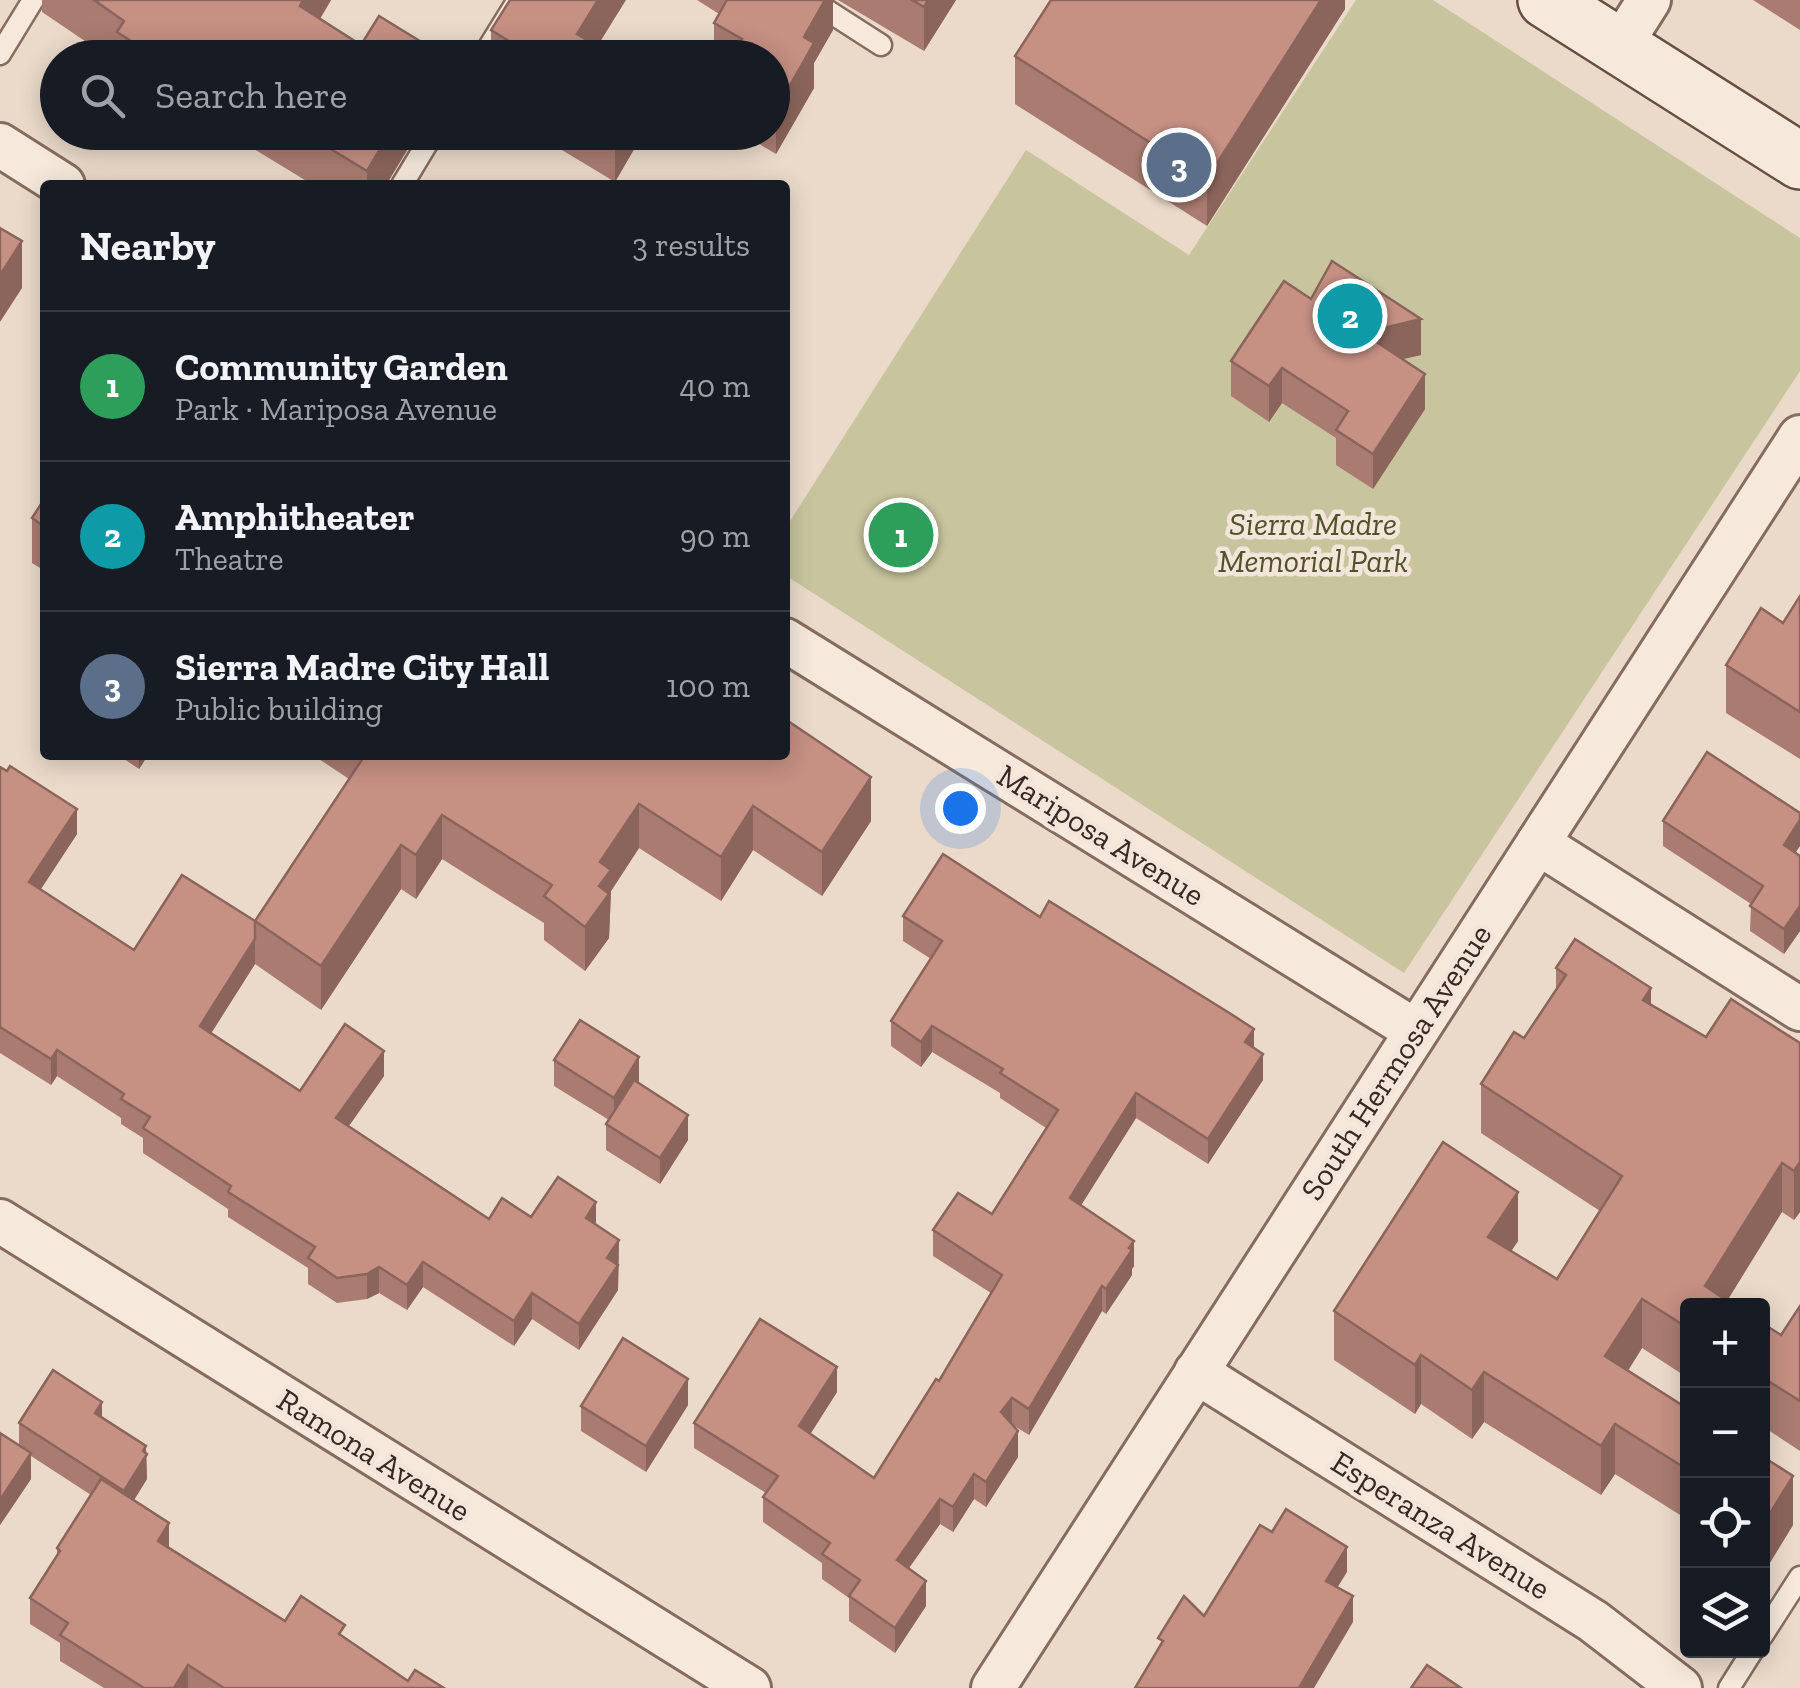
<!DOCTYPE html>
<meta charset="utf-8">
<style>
body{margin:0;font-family:"Zilla Slab",serif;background:#20242c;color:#f1f3f6}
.controls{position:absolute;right:30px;bottom:30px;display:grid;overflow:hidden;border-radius:10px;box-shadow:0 5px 25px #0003}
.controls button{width:90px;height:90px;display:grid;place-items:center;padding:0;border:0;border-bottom:2px solid #363941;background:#171b24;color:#f1f3f6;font:50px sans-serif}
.you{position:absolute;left:960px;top:808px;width:35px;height:35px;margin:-25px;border:8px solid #fff;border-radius:50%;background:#1a73e8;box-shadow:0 0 0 15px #1a73e833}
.badge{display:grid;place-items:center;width:65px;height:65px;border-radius:50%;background:#c59ea9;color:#fff;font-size:32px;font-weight:700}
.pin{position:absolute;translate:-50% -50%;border:5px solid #fff;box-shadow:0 2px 10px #0006}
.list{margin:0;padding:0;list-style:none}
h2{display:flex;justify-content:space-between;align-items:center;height:130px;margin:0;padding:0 40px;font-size:42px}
h2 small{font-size:32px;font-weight:400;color:#9ea1a6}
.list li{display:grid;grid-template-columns:65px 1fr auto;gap:30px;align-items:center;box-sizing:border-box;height:150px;padding:0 40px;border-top:2px solid #363941}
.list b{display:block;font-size:38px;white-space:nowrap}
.list p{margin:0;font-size:32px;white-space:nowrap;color:#9ea1a6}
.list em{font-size:32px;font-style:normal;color:#9ea1a6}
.icon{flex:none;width:55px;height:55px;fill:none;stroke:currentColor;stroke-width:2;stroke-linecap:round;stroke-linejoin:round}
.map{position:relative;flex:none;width:1800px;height:1688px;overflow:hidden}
.search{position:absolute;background:#171b24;box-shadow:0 5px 25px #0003;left:40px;top:40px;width:750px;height:110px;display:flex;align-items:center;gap:25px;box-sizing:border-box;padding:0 35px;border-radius:55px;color:#9ea1a6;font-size:38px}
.panel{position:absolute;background:#171b24;box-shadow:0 5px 25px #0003;left:40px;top:180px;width:750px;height:580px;border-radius:10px}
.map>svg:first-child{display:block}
.green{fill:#c8c49e}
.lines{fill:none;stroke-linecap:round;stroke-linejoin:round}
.lane-casing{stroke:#866b60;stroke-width:25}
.street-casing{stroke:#866b60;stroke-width:48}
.secondary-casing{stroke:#684d43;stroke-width:60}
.lane{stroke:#f6e9dc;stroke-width:20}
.street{stroke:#f6e9dc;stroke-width:42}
.secondary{stroke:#f6e9dc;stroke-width:55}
.wall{fill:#aa7c71}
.shaded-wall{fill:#8b655c}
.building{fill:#c69083;stroke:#8b655c;stroke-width:2.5}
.labels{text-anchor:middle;stroke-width:9;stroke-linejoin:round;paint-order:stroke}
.park-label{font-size:32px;font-style:italic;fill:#51522a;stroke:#f3e5d9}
.street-label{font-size:32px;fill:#382722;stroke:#f3e5d9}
</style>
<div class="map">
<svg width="1800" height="1688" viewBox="0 0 1800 1688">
<rect width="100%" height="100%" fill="#ebdaca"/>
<polygon class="green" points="1356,0 1433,0 1800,238 1800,371 1404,973 785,575 785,529 1026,150 1189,255"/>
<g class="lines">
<g class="lane-casing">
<g id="lane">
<polyline points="811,0 881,45"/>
<polyline points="0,54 33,0"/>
<polyline points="482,58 518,0"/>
<polyline points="402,185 434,132"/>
<polyline points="1762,1636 1800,1577"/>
<polyline points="1729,1688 1753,1650"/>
</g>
</g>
<g class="street-casing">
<g id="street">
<polyline points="1620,46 1649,0"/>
<polyline points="0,145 63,185"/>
<polyline points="785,640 1416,1031"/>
<polyline points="1538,843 1800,1009"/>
<polyline points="0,1221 749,1688"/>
<polyline points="1196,1372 1593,1621 1680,1688"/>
<polyline points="993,1688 1800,437"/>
</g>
</g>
<g class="secondary-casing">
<polyline id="secondary" points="1546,0 1800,161"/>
</g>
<use href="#lane" class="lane"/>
<use href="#street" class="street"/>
<use href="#secondary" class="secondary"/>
</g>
<g class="wall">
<polygon points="42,0 331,0 320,19 361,45 441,58 110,58 42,12"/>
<polygon points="697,0 833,0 833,30 814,63 814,88 776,154 739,132 772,132 772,58 714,58 714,23 719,14"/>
<polygon points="838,0 956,0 924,51"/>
<polygon points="1345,0 1345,9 1207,226 1015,104 1015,56"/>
<polygon points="1753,0 1800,0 1800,30"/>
<polygon points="491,30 597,46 617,58 491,58"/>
<polygon points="226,132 418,132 386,185 313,185"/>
<polygon points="547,132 644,132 615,182 547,141"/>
<polygon points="1311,299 1421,355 1403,359 1425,409 1373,489 1336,465 1336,438 1282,403 1269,422 1231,396 1231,361"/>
<polygon points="45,498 45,571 32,563 32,518"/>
<polygon points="1800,596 1800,759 1726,713 1726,665 1783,623"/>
<polygon points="118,755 148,755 139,769"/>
<polygon points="313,755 785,755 871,821 822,896 753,850 721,901 639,848 611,891 609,938 585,971 544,940 544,923 442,859 416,899 401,889 321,1010 255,964 211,1033 300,1091 384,1076 349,1126 489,1219 531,1217 596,1225 619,1240 618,1290 579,1350 532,1319 514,1346 423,1287 407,1310 379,1293 367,1299 337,1303 308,1284 308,1268 228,1217 228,1209 143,1153 143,1138 121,1124 121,1118 57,1076 51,1085 0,1053 0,767 77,834 41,889 134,950 255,921 349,779"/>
<polygon points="1663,821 1796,853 1800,856 1800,931 1784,954 1750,931 1751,904 1663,846"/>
<polygon points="903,916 1040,917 1254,1048 1263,1080 1208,1164 1136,1118 1081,1205 1134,1266 1132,1269 1132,1275 1106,1314 1102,1311 1029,1435 1011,1424 1018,1457 986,1507 974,1499 953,1532 940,1524 909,1568 926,1606 895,1653 849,1621 849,1598 822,1579 822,1563 763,1522 763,1497 766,1493 694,1448 694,1423 837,1392 810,1434 874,1478 939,1381 991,1293 933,1256 933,1230 992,1214 1046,1128 1000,1098 1000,1093 932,1052 921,1067 891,1046 891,1021 931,959 903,941"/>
<polygon points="1556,968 1651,1004 1706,1037 1800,1043 1800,1212 1794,1220 1782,1212 1688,1306 1688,1378 1642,1348 1628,1371 1688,1409 1688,1520 1615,1474 1601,1495 1484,1422 1472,1439 1421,1404 1415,1414 1334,1360 1334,1311 1518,1241 1511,1251 1557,1279 1600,1211 1481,1133 1481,1084 1524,1038 1556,989"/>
<polygon points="554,1060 639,1083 688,1140 660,1184 606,1150 606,1124 609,1120 554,1086"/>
<polygon points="1800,1306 1800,1451 1762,1426 1762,1323 1781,1335"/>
<polygon points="688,1405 646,1472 581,1431 581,1406"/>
<polygon points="102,1418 146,1453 147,1479 134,1500 169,1547 285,1621 345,1638 408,1681 444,1688 104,1688 60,1661 60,1643 30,1624 30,1598 57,1556 57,1548 91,1495 31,1456 31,1479 0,1525 0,1433 19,1445 19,1423"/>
<polygon points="1762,1456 1793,1525 1766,1569 1762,1567"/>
</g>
<g class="shaded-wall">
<polygon points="303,0 331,0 300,52 300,6"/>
<polygon points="598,0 626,0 590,58 577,34"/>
<polygon points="825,0 833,0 833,30 814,63 814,88 776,154 776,110 804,37"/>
<polygon points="928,0 956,0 924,51 924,7"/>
<polygon points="1321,0 1345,0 1345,9 1207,226 1207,179"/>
<polygon points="390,132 418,132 386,185 367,185 367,171"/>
<polygon points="618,132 644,132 615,182 615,137"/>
<polygon points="22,241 22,288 0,322 0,275"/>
<polygon points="1421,319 1421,355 1363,368 1363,333"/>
<polygon points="1282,368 1282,403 1269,422 1269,386"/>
<polygon points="1425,374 1425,409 1373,489 1373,454"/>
<polygon points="139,755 148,755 139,769"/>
<polygon points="871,777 871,821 822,896 822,852"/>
<polygon points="639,804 639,848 611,891 609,938 585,971 585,927 600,862"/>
<polygon points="753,806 753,850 721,901 721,857"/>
<polygon points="77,809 77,834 29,907 29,882"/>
<polygon points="442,815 442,859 416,899 416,855"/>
<polygon points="1800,820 1800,846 1784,870 1784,845"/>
<polygon points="401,845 401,889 321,1010 321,966"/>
<polygon points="1800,893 1800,931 1784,954 1784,929"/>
<polygon points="255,939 255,964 200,1051 200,1026"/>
<polygon points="1651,988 1651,1037 1643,1000"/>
<polygon points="932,1026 932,1052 921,1067 921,1042"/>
<polygon points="1254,1029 1254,1054 1245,1042"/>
<polygon points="57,1050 57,1076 51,1085 51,1059"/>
<polygon points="384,1051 384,1076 336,1144 336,1118"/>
<polygon points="1263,1054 1263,1080 1208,1164 1208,1139"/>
<polygon points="639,1057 639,1083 614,1123 614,1098"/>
<polygon points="1136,1093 1136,1118 1070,1223 1070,1198"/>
<polygon points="688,1115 688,1140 660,1184 660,1158"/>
<polygon points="1800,1162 1800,1212 1794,1220 1794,1171"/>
<polygon points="1782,1163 1782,1212 1724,1306 1705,1286"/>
<polygon points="1518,1192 1518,1241 1488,1286 1488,1237"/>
<polygon points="596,1202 596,1228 586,1218"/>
<polygon points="619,1240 618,1290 579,1350 579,1324 607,1258"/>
<polygon points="1134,1241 1134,1266 1132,1269 1132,1275 1106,1314 1106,1289"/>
<polygon points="423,1262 423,1287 407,1310 407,1285"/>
<polygon points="379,1267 379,1293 367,1299 367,1274"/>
<polygon points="1102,1286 1102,1311 1029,1435 1029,1409"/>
<polygon points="532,1293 532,1319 514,1346 514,1321"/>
<polygon points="1642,1299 1642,1348 1605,1406 1605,1356"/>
<polygon points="1421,1355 1421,1404 1415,1414 1415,1365"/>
<polygon points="837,1367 837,1392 799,1452 799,1426"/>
<polygon points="1484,1372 1484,1422 1472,1439 1472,1390"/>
<polygon points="688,1379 688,1405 646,1472 646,1446"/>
<polygon points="1012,1398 1012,1423 1001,1437 1001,1412"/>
<polygon points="102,1402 102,1427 95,1413"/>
<polygon points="1615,1424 1615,1474 1601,1495 1601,1446"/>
<polygon points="1018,1431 1018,1457 986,1507 986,1482"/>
<polygon points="146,1446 147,1479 124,1516 124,1491"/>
<polygon points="31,1453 31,1479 0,1525 0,1500"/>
<polygon points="974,1474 974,1499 953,1532 953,1507"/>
<polygon points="1793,1476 1793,1525 1766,1569 1766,1520"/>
<polygon points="940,1499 940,1524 897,1585 897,1560"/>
<polygon points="169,1523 169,1548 158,1541"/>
<polygon points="1347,1547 1347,1572 1326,1606 1326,1581"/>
<polygon points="926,1581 926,1606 895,1653 895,1628"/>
<polygon points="1353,1596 1353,1622 1314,1688 1299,1688"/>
<polygon points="188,1665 188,1688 174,1688"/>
</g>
<g class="building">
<polygon points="94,0 303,0 300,6 361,45 379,16 441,54 438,58 180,58 174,54 171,58 157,58 117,32 124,21"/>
<polygon points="510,0 598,0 577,34 617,58 536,58 491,30"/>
<polygon points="727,0 825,0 804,37 814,43 776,110 772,108 772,58 731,58 742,39 714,23"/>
<polygon points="912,0 928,0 924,7"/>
<polygon points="1051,0 1321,0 1207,179 1015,56"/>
<polygon points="303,132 390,132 367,171"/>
<polygon points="0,228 22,241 0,275"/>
<polygon points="1332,261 1421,319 1363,333 1425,374 1373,454 1336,430 1348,411 1282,368 1269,386 1231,361 1284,281 1311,299"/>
<polygon points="45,498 45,527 32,518"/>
<polygon points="1800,596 1800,712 1726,665 1761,608 1783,623"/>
<polygon points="785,719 871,777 822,852 753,806 721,857 639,804 600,862 611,870 599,886 609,894 585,927 544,896 552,885 442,815 416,855 401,845 321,966 255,921 365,755 785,755"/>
<polygon points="1707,752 1800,813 1800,820 1784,845 1800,856 1800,906 1784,929 1750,906 1763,886 1663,821"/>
<polygon points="10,766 77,809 29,882 134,950 182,875 255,921 255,939 200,1026 300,1091 345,1024 384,1051 336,1118 489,1219 502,1198 531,1217 558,1177 596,1202 586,1218 619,1240 607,1258 618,1265 579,1324 532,1293 514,1321 423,1262 407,1285 379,1267 367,1274 337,1278 308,1258 315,1247 228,1192 231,1186 143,1128 150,1117 121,1099 124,1094 57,1050 51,1059 0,1027 0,767 7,771"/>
<polygon points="943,854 1040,917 1049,901 1231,1014 1254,1029 1245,1042 1263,1054 1208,1139 1136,1093 1070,1198 1134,1241 1129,1248 1132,1250 1106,1289 1102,1286 1029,1409 1012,1398 1001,1412 1018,1431 986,1482 974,1474 953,1507 940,1499 897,1560 926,1581 895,1628 849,1596 860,1580 822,1554 830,1543 763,1497 778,1476 694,1423 760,1319 837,1367 799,1426 874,1478 936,1379 939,1381 1002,1275 933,1230 958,1193 992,1214 1058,1110 1000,1073 1003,1069 932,1026 921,1042 891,1021 942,941 903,916"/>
<polygon points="1575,939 1651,988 1643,1000 1706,1037 1731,999 1800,1043 1800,1162 1794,1171 1782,1163 1705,1286 1735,1306 1688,1306 1688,1328 1642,1299 1605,1356 1688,1409 1688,1470 1615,1424 1601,1446 1484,1372 1472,1390 1421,1355 1415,1365 1334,1311 1443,1142 1518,1192 1488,1237 1557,1279 1622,1176 1481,1084 1514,1032 1524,1038 1566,975 1556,968"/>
<polygon points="580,1020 639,1057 614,1098 554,1060"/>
<polygon points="634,1080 688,1115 660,1158 606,1124"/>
<polygon points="1800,1306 1800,1401 1762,1377 1762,1323 1781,1335"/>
<polygon points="623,1338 688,1379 646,1446 581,1406"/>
<polygon points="53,1370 102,1402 95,1413 146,1446 143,1451 147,1454 124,1491 19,1423"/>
<polygon points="0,1433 31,1453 0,1500"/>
<polygon points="1762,1456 1793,1476 1766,1520 1762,1518"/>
<polygon points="101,1479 169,1523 158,1541 285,1621 301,1596 345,1625 339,1634 408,1681 415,1670 444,1688 224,1688 188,1665 174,1688 144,1688 60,1635 68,1623 30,1598 60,1551 57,1548"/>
<polygon points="1286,1509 1347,1547 1326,1581 1353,1596 1299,1688 1135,1688 1163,1641 1158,1638 1184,1596 1204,1616 1260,1525 1272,1532"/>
<polygon points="1427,1665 1461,1688 1411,1688"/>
</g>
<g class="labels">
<g class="park-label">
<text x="1313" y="535">Sierra Madre<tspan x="1313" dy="37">Memorial Park</tspan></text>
</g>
<g class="street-label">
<text transform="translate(1101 835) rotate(32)" y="11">Mariposa Avenue</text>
<text transform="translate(1396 1062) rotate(-57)" y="11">South Hermosa Avenue</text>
<text transform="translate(374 1455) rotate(32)" y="11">Ramona Avenue</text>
<text transform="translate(1441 1525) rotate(32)" y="11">Esperanza Avenue</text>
</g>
</g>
</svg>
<div class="controls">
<button>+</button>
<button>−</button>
<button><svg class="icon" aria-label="locate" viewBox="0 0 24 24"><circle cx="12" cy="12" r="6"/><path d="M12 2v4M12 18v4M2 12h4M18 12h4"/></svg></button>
<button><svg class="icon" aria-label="layers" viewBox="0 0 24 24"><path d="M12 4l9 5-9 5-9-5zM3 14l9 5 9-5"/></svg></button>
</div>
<div class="you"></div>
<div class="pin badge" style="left:901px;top:535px;background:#2e9e5b">1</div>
<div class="pin badge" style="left:1350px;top:316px;background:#0f9aa8">2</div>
<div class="pin badge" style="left:1179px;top:165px;background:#5c6f8a">3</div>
<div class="search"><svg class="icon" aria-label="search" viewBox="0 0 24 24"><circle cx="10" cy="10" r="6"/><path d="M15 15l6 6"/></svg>Search here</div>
<section class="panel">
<h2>Nearby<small>3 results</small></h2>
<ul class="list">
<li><span class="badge" style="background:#2e9e5b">1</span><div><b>Community Garden</b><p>Park · Mariposa Avenue</p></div><em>40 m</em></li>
<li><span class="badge" style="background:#0f9aa8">2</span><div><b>Amphitheater</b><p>Theatre</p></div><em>90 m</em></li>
<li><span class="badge" style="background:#5c6f8a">3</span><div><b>Sierra Madre City Hall</b><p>Public building</p></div><em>100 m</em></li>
</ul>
</section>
</div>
